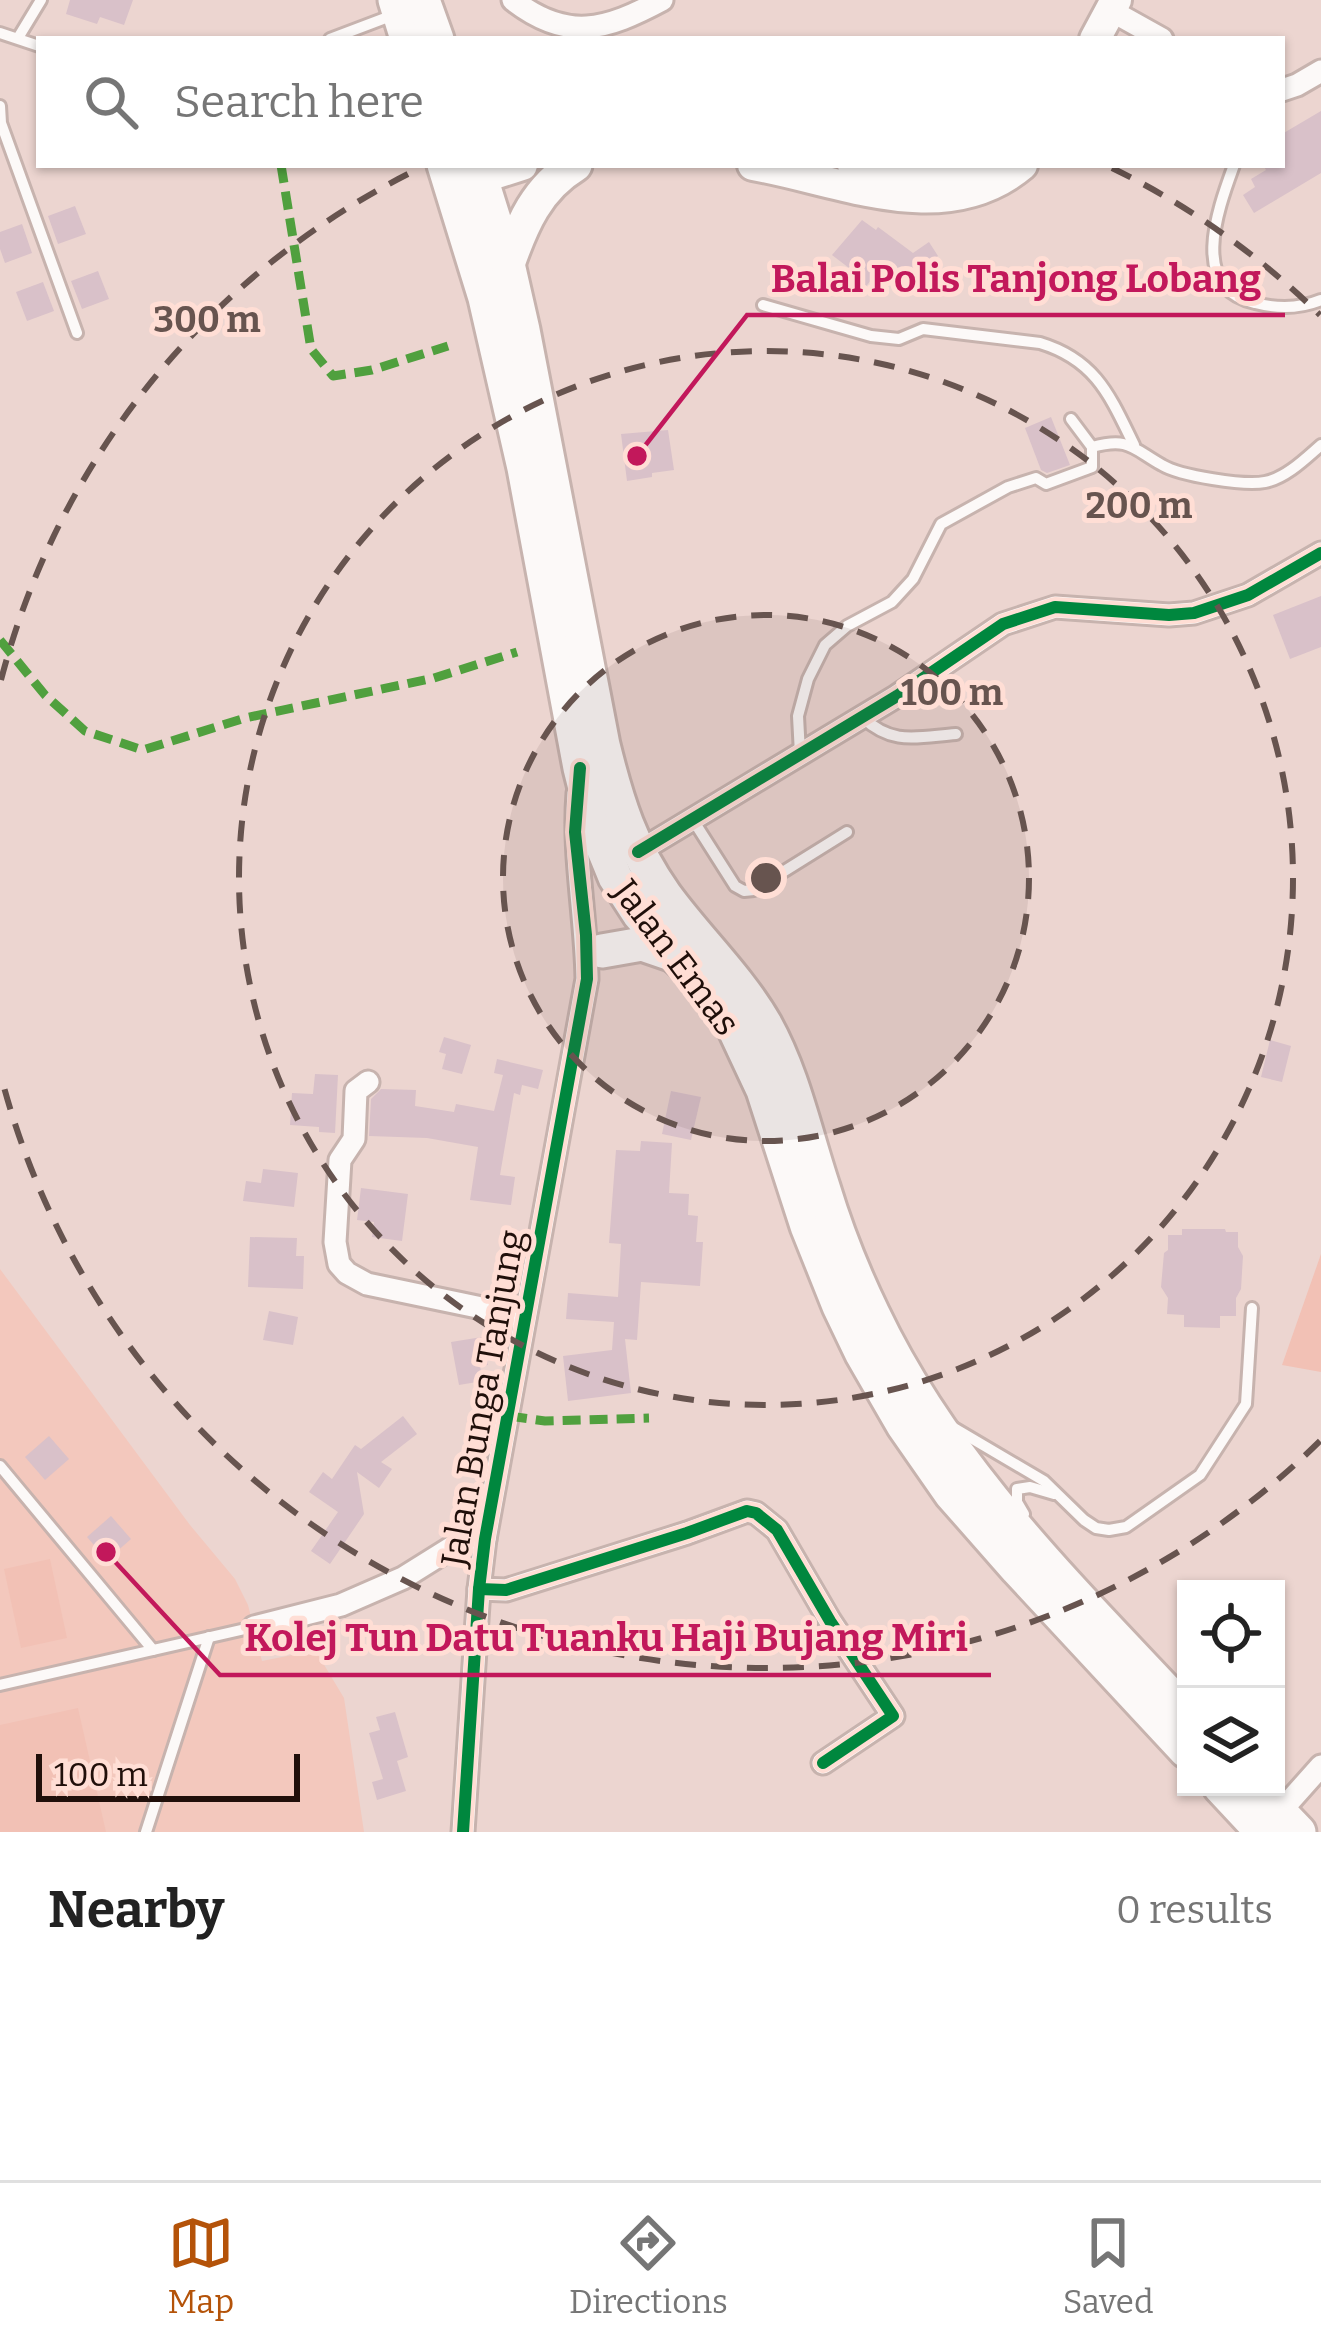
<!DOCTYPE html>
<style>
body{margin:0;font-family:Bitter,serif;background:#f6f6f6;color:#222}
.controls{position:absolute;right:36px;bottom:36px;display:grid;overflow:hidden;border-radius:0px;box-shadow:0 3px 9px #0004}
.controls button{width:108px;height:108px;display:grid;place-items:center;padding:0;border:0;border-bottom:3px solid #e0e0e0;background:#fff;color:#222;font:60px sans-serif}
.scale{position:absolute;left:36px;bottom:30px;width:264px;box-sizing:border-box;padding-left:12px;border:6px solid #200f0a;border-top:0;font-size:33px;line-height:42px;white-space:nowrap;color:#200f0a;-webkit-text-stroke:9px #ffded5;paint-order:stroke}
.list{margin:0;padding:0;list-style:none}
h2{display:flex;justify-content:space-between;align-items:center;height:156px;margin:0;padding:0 48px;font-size:51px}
h2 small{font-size:39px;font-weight:400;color:#767676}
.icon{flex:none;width:66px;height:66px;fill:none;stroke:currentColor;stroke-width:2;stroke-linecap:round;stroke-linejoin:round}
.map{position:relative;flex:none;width:1321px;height:1832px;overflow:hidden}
.search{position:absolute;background:#fff;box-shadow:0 3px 9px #0004;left:36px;right:36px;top:36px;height:132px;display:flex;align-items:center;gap:30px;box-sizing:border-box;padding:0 42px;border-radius:0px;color:#767676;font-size:45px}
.sheet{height:348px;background:#fff}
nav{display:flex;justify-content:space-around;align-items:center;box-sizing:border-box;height:168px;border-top:3px solid #e0e0e0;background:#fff;font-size:33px;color:#767676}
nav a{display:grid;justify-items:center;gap:6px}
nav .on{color:#b45309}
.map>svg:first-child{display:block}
.built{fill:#f3c8bd}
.green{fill:#f2c1b5}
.building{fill:#d9c1c9}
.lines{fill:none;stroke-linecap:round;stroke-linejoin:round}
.lane-casing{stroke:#c7b3ae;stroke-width:16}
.street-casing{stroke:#c7b3ae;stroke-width:27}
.secondary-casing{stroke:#c7b3ae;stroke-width:36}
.primary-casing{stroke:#c7b3ae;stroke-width:39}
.lane{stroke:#fcf9f8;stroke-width:10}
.street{stroke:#fcf9f8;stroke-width:21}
.secondary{stroke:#fcf9f8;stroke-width:30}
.primary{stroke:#fcf9f8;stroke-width:33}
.quiet{stroke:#50a03e;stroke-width:9;stroke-dasharray:18 9;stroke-linecap:butt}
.cycleway-casing{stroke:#ffded5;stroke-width:20}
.cycleway{stroke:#00873e;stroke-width:12}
.ring{fill:none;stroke:#67544f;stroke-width:6;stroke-dasharray:21 15}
.labels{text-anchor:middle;stroke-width:10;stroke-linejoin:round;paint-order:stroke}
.street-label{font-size:36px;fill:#200f0a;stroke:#ffded5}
.centre{fill:#67544f;stroke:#ffded5;stroke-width:6}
.ring-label{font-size:36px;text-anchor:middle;font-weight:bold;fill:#67544f;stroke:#ffded5;stroke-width:10;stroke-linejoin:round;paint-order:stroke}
.leader{fill:none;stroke:#c2185b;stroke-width:4.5}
.callout-dot{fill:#c2185b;stroke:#ffded5;stroke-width:4.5}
.callout-label{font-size:39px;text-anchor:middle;font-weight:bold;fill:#c2185b;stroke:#ffded5;stroke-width:10;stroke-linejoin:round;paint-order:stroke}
</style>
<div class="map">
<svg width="1321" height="1832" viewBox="0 0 1321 1832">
<rect width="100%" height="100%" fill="#ecd5d0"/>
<polygon class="built" points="0,1269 190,1525 235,1579 248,1605 262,1661 292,1655 311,1643 344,1698 364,1832 0,1832"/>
<g class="green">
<polygon points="1321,1254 1321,1372 1282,1365"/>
<polygon points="50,1559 67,1638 21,1648 4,1569"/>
<polygon points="78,1708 106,1832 0,1832 0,1725"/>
</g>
<g class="building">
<polygon points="70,0 133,0 124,25 100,17 97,24 66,14"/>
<polygon points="1321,111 1321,173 1254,213 1243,195 1255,187 1251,179 1266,170 1263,165 1282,165 1282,134"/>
<polygon points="75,206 86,234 58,244 48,216"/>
<polygon points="862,220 876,230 878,227 913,253 929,242 938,256 902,282 890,265 886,271 881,267 861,293 845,281 853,271 832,255"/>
<polygon points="22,224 32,253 5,263 0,249 0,232"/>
<polygon points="98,271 109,299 82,309 71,281"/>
<polygon points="43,282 54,311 27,321 16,292"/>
<polygon points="1051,417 1070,465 1047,473 1041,470 1025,428"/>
<polygon points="668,430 674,470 652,473 652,477 627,481 621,434"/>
<polygon points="1321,596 1321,647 1290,659 1273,615"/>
<polygon points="444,1037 471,1045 462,1074 442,1069 446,1054 439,1052"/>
<polygon points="1270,1040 1291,1046 1282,1082 1261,1077"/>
<polygon points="497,1059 543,1070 538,1089 522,1085 520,1095 514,1093 500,1175 515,1177 511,1205 470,1200 478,1147 427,1138 369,1136 371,1099 381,1089 416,1090 415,1106 454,1112 456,1104 494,1111 503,1075 494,1073"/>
<polygon points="315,1074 338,1075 335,1133 319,1132 319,1127 290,1125 292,1093 313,1094"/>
<polygon points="671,1091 701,1097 691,1140 662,1134"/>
<polygon points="641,1141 672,1143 669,1193 689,1194 688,1215 698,1216 696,1242 703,1242 700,1286 641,1282 637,1340 625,1339 631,1393 568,1401 563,1356 612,1350 614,1322 566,1319 568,1293 618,1297 621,1244 609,1243 616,1150 640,1151"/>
<polygon points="263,1169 298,1173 294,1207 243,1201 246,1181 261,1183"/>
<polygon points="361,1188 408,1194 402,1241 372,1237 374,1222 357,1220"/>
<polygon points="1182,1229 1225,1229 1226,1232 1238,1232 1238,1247 1243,1256 1241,1289 1236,1298 1236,1316 1220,1316 1220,1328 1184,1327 1184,1315 1167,1314 1168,1298 1161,1287 1164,1253 1168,1250 1168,1235 1182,1235"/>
<polygon points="250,1237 297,1238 296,1256 304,1256 303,1289 248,1287"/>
<polygon points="269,1311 298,1317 293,1345 263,1340"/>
<polygon points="482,1337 488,1365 480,1366 483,1381 459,1385 451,1342"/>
<polygon points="403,1416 417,1434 381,1462 392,1469 379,1488 357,1472 364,1514 330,1564 311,1551 338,1512 309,1492 323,1472 332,1479 355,1445 361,1449"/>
<polygon points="49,1436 69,1459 45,1480 25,1457"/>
<polygon points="111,1516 131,1539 107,1560 87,1537"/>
<polygon points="395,1712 408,1757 397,1761 406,1791 377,1800 372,1782 383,1779 369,1733 380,1730 376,1717"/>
</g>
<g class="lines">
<g class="lane-casing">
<g id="lane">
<polyline points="0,33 39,46"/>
<polyline points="18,38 41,0"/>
<polyline points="330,39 396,14"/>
<polyline points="0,106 1,123 77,333"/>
<path d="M1234 165C1218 209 1188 288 1255 303 1278 309 1299 309 1321 300"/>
<path d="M763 305 871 336 899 339 923 329 1040 343C1096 360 1110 396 1134 445"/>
<path d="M1092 447C1129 437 1132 448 1162 465 1180 476 1245 486 1265 482 1286 478 1306 458 1321 445"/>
<path d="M862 717C893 746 917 737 956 734"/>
<polyline points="800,754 798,716 808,679 825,645 847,626 892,602 913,579 941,524 1008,487 1036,478 1046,484 1092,467 1092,447 1071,419"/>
<polyline points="693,820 735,886 744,891 754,890 847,832"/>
<polyline points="954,1428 1044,1481 1084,1520 1096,1528 1109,1530 1126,1527 1200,1475 1246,1404 1252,1308"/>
<polyline points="0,1466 153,1650"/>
<polyline points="1024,1514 1017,1502 1017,1489 1030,1487 1054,1494"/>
<polyline points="0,1685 254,1627"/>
<polyline points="146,1832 209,1637"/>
</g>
</g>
<g class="street-casing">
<g id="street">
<path d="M513 0C567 42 606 30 662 0"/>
<polyline points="1110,10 1162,39"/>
<polyline points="1282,90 1297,85 1321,71"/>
<polyline points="638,852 897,696 1003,624 1055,607 1169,615 1194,613 1248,595 1321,553"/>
<polyline points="368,1082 356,1091 354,1139 340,1160 335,1242 339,1264 347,1273 367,1284 525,1317"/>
<polyline points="479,1589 506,1590 687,1533 747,1511 756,1513 777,1530 830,1621 893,1716 823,1763"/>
<polyline points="254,1627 341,1605 403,1578 467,1538 485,1539"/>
<polyline points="1280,1812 1321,1766"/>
<path d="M463 1832 479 1589 485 1539 587 979C586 916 573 855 578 793"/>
</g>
</g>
<g class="secondary-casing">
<g id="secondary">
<polyline points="1095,39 1116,0"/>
<path d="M753 165C840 180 944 230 1022 165"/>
<path d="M853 165C896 177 934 177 977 165"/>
<polyline points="459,185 522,165"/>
</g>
</g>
<g class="primary-casing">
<g id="primary">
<polyline points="395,0 407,39"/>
<polyline points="423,0 437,39"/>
<polyline points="444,165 485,298 524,468 580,768 595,828 615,877 639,914 674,955 696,975 734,1028 763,1090 807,1226 839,1306 862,1354 903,1425 951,1494 1017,1569 1186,1751"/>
<path d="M477 165 508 264 523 330 603 745C617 802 631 847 665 895 697 939 738 977 765 1024 793 1074 805 1133 823 1187 836 1230 853 1273 873 1314 946 1468 1071 1589 1186 1712"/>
<path d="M508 264C522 224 537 188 575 165"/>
<polyline points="602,951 642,944 674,955"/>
<polyline points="1220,1787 1262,1832"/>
<polyline points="1256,1787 1299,1832"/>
</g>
</g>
<use href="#lane" class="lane"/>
<use href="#street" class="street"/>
<use href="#secondary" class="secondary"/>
<use href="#primary" class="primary"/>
<g class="quiet">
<polyline points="281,165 311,349 333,376 372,370 448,346"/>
<polyline points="0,640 45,695 85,731 143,750 245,718 434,678 517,652"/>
<polyline points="509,1416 545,1421 649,1418"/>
</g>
<g class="cycleway-casing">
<g id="cycleway">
<polyline points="638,852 897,696 1003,624 1055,607 1169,615 1194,613 1248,595 1321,553"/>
<polyline points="479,1589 506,1590 687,1533 747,1511 756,1513 777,1530 830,1621 893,1716 823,1763"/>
<polyline points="463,1832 479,1589 485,1539 587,979 586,935 575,832 580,768"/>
</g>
</g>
<use href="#cycleway" class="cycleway"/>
</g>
<circle cx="766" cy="878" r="263" fill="#67544f" fill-opacity=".12"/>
<g class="ring">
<circle cx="766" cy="878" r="263"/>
<circle cx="766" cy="878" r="527"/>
<path d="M1320 1441A790 790 0 0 1 1 1076M1 680A790 790 0 0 1 420 168M1112 168A790 790 0 0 1 1320 315"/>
</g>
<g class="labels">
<g class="street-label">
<text transform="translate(677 957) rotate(53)" y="13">Jalan Emas</text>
<text transform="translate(482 1398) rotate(-80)" y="13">Jalan Bunga Tanjung</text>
</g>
</g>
<circle cx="766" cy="878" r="18" class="centre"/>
<g class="ring-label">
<text x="207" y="332">300 m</text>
<text x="1139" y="518">200 m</text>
<text x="952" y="705">100 m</text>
</g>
<path class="leader" d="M637 456L747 315H1285M106 1552L220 1675H991"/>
<g class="callout-dot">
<circle cx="637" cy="456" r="12"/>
<circle cx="106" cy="1552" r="12"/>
</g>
<g class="callout-label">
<text x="1016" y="292">Balai Polis Tanjong Lobang</text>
<text x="606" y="1651">Kolej Tun Datu Tuanku Haji Bujang Miri</text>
</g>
</svg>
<div class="controls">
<button><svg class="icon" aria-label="locate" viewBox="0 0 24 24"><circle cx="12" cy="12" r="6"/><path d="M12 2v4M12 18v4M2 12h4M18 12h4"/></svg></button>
<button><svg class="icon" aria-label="layers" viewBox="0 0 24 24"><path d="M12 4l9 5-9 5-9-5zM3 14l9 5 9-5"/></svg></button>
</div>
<div class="scale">100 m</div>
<div class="search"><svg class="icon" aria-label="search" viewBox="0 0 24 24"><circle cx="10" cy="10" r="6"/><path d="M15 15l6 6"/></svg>Search here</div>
</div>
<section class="sheet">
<h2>Nearby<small>0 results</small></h2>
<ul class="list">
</ul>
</section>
<nav>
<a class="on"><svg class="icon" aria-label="map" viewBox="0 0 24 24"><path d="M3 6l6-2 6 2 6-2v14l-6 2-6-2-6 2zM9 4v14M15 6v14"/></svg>Map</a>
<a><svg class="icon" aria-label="directions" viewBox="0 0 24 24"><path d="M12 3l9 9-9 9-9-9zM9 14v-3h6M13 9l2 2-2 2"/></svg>Directions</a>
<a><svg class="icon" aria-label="saved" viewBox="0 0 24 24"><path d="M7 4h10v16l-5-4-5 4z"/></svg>Saved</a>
</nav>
